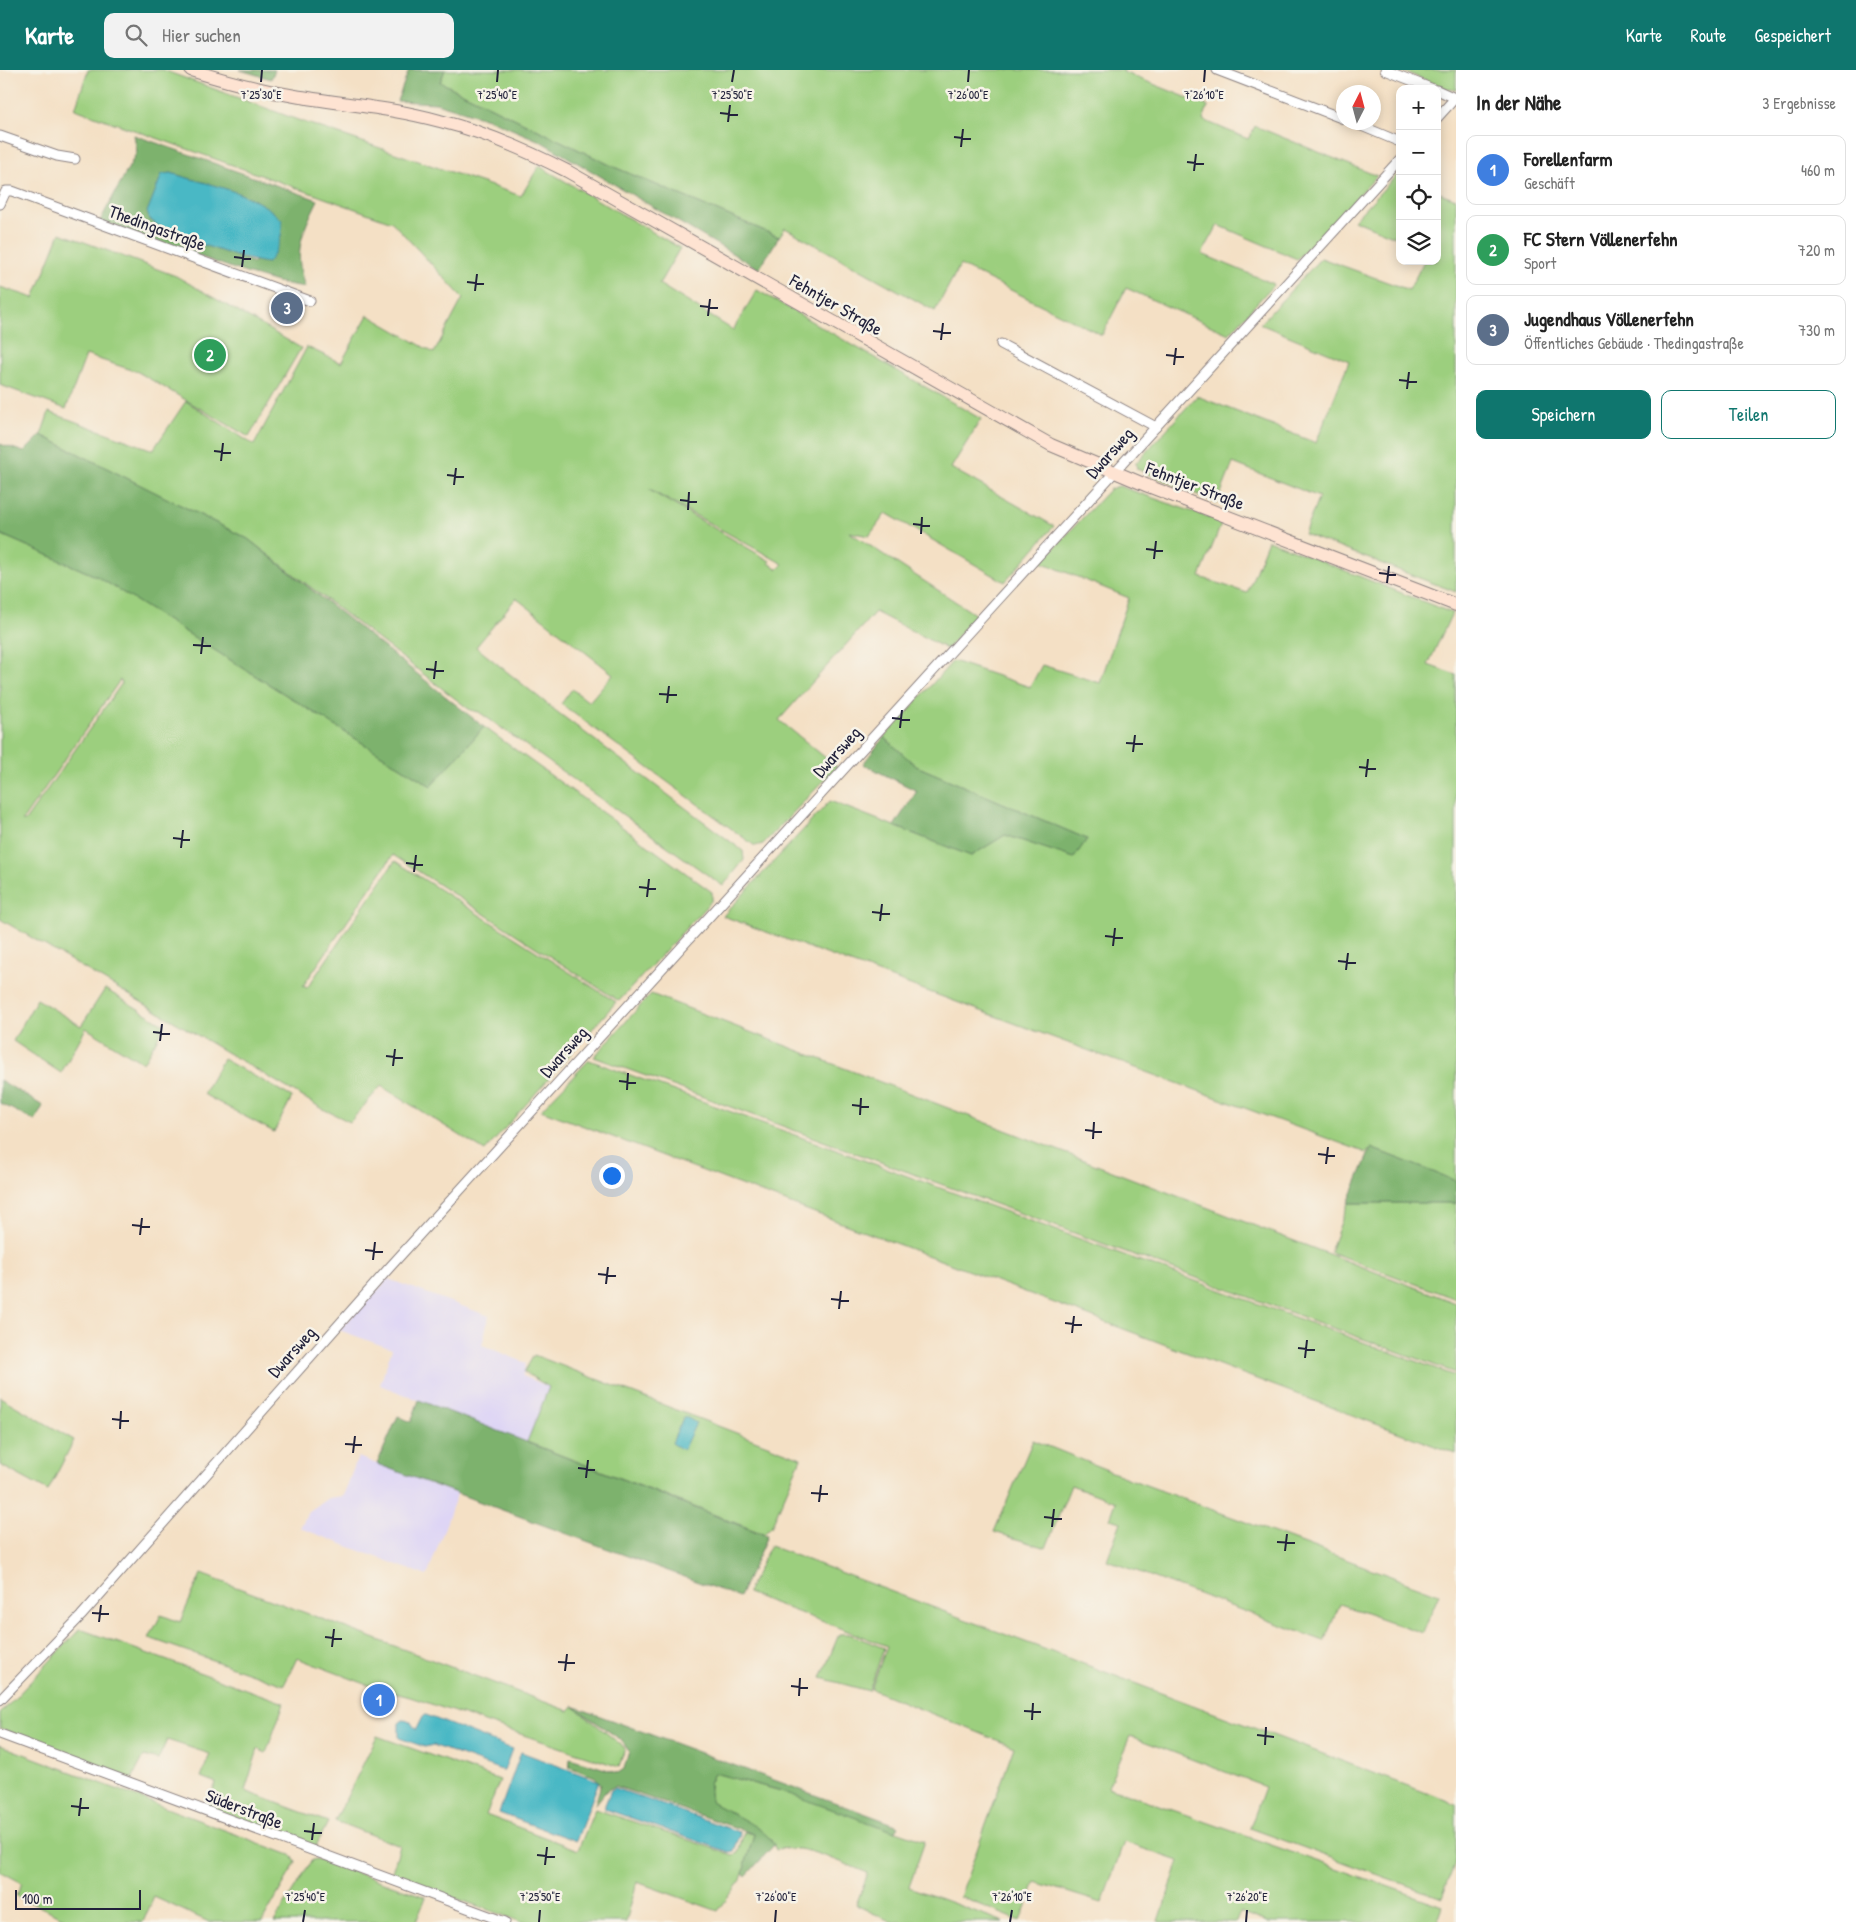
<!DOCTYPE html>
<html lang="de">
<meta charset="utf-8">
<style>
body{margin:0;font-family:"Patrick Hand",sans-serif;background:#f2f2f2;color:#222}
.controls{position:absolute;right:15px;top:15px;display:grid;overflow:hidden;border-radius:10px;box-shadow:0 2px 12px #0003}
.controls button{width:45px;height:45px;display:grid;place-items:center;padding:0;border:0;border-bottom:1px solid #e0e0e0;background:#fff;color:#222;font:25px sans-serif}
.compass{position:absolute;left:1336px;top:15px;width:45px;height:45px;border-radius:50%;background:#fff;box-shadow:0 2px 12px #0003;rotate:6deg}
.scale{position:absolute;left:15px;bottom:12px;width:126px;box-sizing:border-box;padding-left:5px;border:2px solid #22223b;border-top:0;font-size:14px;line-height:18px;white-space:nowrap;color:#22223b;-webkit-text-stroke:4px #f7f3e8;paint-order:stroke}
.you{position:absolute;left:611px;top:1105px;width:18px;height:18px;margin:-12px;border:4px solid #fff;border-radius:50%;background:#1a73e8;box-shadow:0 0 0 8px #1a73e833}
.badge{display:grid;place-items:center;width:32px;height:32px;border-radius:50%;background:#0f766e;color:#fff;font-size:16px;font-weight:700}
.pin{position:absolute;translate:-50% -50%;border:2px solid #fff;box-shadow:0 1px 5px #0006}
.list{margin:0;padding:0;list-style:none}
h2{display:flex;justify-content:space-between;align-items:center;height:65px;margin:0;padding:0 20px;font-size:21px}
h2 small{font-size:16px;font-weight:400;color:#767676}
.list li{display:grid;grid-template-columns:32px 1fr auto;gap:15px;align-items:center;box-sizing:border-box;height:70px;margin:0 10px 10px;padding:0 10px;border:1px solid #e0e0e0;border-radius:10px}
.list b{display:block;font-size:19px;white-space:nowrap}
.list p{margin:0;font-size:16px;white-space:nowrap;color:#767676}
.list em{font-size:16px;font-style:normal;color:#767676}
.actions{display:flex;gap:10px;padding:15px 20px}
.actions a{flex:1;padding:11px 0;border:1px solid #0f766e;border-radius:10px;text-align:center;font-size:18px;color:#0f766e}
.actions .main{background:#0f766e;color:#fff}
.icon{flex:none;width:28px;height:28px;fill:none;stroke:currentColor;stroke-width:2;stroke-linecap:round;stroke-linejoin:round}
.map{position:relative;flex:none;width:1456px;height:1852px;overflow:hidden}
header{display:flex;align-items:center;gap:30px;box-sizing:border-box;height:70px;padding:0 25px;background:#0f766e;color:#fff}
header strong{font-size:24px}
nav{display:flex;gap:28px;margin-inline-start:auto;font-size:18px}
.search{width:350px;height:45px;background:#f2f2f2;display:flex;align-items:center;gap:12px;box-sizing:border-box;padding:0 18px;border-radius:10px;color:#767676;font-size:19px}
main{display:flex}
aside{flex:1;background:#fff}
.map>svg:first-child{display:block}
.built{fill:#ded5f5}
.green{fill:#9ccf7e;stroke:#5f785c;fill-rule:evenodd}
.forest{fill:#7db26d;stroke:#506a54;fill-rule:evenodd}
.water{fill:#4ab8c5;stroke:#366d80}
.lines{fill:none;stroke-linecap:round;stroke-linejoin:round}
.street-casing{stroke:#8b8180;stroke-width:11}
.secondary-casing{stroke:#8b8180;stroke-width:14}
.street{stroke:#fff;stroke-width:9}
.secondary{stroke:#fee3d2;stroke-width:12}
.ticks{fill:none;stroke:#22223b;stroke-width:2}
.labels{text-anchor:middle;stroke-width:5;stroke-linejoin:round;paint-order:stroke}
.street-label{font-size:18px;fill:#22223b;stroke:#f7f3e8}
.ticks-label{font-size:12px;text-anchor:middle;fill:#22223b;stroke:#f7f3e8;stroke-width:5;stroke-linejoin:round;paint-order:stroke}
</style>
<header>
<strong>Karte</strong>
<div class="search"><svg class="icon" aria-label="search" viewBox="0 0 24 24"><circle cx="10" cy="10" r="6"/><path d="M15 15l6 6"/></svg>Hier suchen</div>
<nav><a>Karte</a><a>Route</a><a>Gespeichert</a></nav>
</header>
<main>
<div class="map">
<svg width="1456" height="1852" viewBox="0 0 1456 1852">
<rect width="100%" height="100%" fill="#f7f3e8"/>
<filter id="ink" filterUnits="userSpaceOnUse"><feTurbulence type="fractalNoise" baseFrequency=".02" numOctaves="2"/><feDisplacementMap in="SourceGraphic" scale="10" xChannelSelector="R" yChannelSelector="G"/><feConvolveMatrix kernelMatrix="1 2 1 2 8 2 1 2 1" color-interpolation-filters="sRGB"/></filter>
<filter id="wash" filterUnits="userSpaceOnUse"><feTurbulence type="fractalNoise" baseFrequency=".0096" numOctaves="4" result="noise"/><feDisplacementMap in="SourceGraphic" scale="20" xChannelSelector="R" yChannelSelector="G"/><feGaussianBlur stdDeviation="1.12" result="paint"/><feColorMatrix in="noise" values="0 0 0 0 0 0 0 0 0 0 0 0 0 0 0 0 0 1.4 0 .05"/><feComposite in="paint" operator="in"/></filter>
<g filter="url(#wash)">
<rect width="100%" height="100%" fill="#f4e0c5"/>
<g class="built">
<polygon points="388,1209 489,1246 482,1275 526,1293 523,1306 549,1317 527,1372 380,1315 392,1279 339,1260"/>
<polygon points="358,1387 457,1424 427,1506 300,1458 308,1442 328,1428 343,1426"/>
</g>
<g class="green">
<path d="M88 0H163L298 50 521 126 539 96 680 178 659 214 733 260 757 220 981 349 951 398 1054 456 1005 512 886 443 869 466 849 462 976 545 947 579 875 542 779 650 837 697 763 774 755 776 561 634 572 619 589 632 613 604 516 528 476 577 556 641 743 781 744 790 723 816 479 642 470 640 248 469 41 365 49 342 153 380 186 331 254 375 307 277 341 293 368 245 434 283 463 228 392 152 75 39ZM649 420H650L783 494 778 499 769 493 770 491Z"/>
<polygon points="445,0 1124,0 1123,2 1208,36 1203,50 1248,69 1255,56 1377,106 1297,189 1218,155 1202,184 1274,214 1229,264 1126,218 1102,265 960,195 935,241 785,158 779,167 614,97 440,12"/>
<polygon points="1400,0 1456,0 1456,20 1448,19"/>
<polygon points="1396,106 1400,107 1400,169 1354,150"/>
<polygon points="1437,122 1456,129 1456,522 1304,464 1319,427 1233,393 1217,433 1137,399 1136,393 1197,326 1316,373 1349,291 1260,254 1321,188 1409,220 1424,191 1437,191"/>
<polygon points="60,163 176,206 301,278 249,367 138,302 86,285 66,339 0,315 0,217 34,228"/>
<polygon points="1119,416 1222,452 1200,507 1247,523 1268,470 1452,543 1428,595 1456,605 1456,1111 1371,1078 1367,1083 723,846 830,731 971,786 1005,765 1074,788 1087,769 916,696 884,667 953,591 1030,617 1042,595 1100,613 1129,528 1041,492 1110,419"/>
<path d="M0 464 98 507 431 716 484 657 712 822V830L619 931 393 785 303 916 307 918 395 791 616 932 485 1081 381 1016 350 1052 323 1039 0 849ZM120 610 122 613 25 751H22Z"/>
<polygon points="105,919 165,955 143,993 86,958 61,1003 13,971 37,929 81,956"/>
<polygon points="651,924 1456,1233 1456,1303 594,987"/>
<polygon points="223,989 292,1027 274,1062 203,1024"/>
<polygon points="589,990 1456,1306 1456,1384 541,1040"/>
<polygon points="1348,1133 1456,1133 1456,1229 1330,1182"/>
<polygon points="534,1285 801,1388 771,1457 764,1464 527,1372 549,1317 524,1302"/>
<polygon points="0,1327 74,1370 48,1421 0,1395"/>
<polygon points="1033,1370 1127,1408 1439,1524 1423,1563 1340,1534 1324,1571 1107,1490 1121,1452 1110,1449 1116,1432 1071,1415 1046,1478 994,1462"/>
<polygon points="770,1476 1456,1734 1456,1790 1442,1828 1250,1758 1265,1717 1130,1666 1108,1717 1443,1836 1437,1852 1267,1852 1240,1842 1236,1852 1161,1852 1159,1851 1179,1791 1124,1772 1102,1833 1035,1812 1020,1851 960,1827 1014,1677 871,1619 887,1576 747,1523"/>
<polygon points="201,1504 569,1641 573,1636 625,1678 619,1697 410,1627 376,1618 297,1588 284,1615 149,1568 161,1545 180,1552"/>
<polygon points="80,1559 284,1633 266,1683 258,1679 245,1721 328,1752 316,1776 314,1777 207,1736 216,1713 201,1707 210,1684 167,1670 158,1690 144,1686 132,1709 0,1658 0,1644"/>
<polygon points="839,1564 849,1564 884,1578 869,1621 821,1608"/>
<polygon points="377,1666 500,1710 486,1745 578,1780 595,1739 733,1785 738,1783 744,1762 754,1764 741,1810 718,1841 637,1812 626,1852 522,1852 391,1805 400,1776 335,1751"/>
<polygon points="0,1675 293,1786 296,1792 262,1852 209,1852 154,1827 143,1852 74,1852 16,1826 22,1813 0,1801"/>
<path d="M714 1703 781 1721 925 1771 909 1817 1004 1852H892L856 1835 868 1803C844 1794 801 1772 776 1780L771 1769 711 1732 709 1714Z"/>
<polygon points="317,1789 426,1827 416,1852 274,1852 312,1790"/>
</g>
<g class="forest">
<polygon points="240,0 275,0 271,9"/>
<polygon points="409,0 445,0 440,12 614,97 779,167 759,199 540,71 488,49 436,33 397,31"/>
<path d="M134 65 318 130C302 162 293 182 305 217L281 213 246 203 100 151 137 82ZM171 103 255 130 254 193 192 170 150 150Z"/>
<polygon points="41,365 248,469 484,657 431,716 98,507 0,464 0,374 24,382"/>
<polygon points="884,667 916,696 1087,769 1074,788 1005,765 971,786 894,756 917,721 863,694"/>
<polygon points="0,1010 43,1036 35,1051 0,1033"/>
<polygon points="1371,1078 1456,1111 1456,1133 1348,1133"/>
<polygon points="419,1330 767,1466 739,1527 377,1394 398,1346 411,1352"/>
<path d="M573 1636 899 1756 895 1762 778 1720 714 1703 709 1714 711 1732C727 1742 767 1758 774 1775L746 1806 743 1803 754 1764 615 1716 606 1721 595 1735 601 1714 595 1707 569 1697 570 1688 618 1703 624 1699 629 1681 621 1670Z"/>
</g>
<g class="water">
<path d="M171 103C208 115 254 121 282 150 283 167 278 179 268 193 249 192 161 163 150 149 148 147 148 144 147 142L162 104Z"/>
<polygon points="686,1347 696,1353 683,1380 672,1373 683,1348"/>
<polygon points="426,1645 512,1679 504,1701 433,1675 425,1677 399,1668 399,1653 403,1650 410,1651 416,1660 423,1646"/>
<polygon points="521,1682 599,1711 576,1771 499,1743"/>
<polygon points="615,1718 739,1762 740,1765 734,1781 729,1782 605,1739 605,1735 611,1720"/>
</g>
</g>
<g filter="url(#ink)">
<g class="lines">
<g class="street-casing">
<g id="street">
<polyline points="1217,0 1344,49"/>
<polyline points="1385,0 1433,19"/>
<polyline points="1437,20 1455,28"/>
<polyline points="1437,48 1456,27"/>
<polyline points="1352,52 1400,72"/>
<polyline points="0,66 57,86 75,89"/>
<polyline points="0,134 6,121 12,121 310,231"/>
<polyline points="1001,274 1156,357"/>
<polyline points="0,1630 81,1546 389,1198 1400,89"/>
<polyline points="0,1664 505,1852"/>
</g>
</g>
<g class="secondary-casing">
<path id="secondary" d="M191 0C225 11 260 20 295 26 343 34 393 38 440 51 485 62 526 80 567 101L1051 375 1148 416 1456 535"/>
</g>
<use href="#street" class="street"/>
<use href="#secondary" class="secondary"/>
</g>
</g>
<path class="ticks" d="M261 12 262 0M497 12 498 0M732 12 734 0M968 12 969 0M1204 12 1205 0M720 43 738 45M728 52 730 35M954 67 971 69M961 77 963 59M1187 92 1204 94M1194 101 1196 84M234 187 251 189M242 197 244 180M467 212 484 214M475 221 477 204M700 236 718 238M708 246 710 229M933 261 951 263M941 270 943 253M1166 285 1184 287M1174 295 1176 278M1399 310 1417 312M1407 319 1409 302M214 381 231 383M221 391 223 373M447 405 464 407M454 415 456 398M680 430 697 432M688 440 689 422M913 454 930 456M921 464 922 447M1146 479 1163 481M1154 489 1156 471M1379 503 1396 505M1387 513 1389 496M193 575 211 576M201 584 203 567M426 599 444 601M434 609 436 591M659 624 677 625M667 633 669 616M892 648 910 650M900 658 902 640M1126 673 1143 674M1133 682 1135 665M1359 697 1376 699M1366 707 1368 689M173 768 190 770M181 778 183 760M406 793 423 795M414 802 416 785M639 817 656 819M647 827 649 809M872 842 890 844M880 851 882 834M1105 866 1123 868M1113 876 1115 858M1338 891 1356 893M1346 900 1348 883M153 962 170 964M160 971 162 954M386 986 403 988M393 996 395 979M619 1011 636 1013M627 1020 628 1003M852 1035 869 1037M860 1045 861 1028M1085 1060 1102 1062M1093 1069 1094 1052M1318 1084 1335 1086M1326 1094 1328 1077M132 1155 150 1157M140 1165 142 1148M365 1180 383 1182M373 1190 375 1172M598 1204 616 1206M606 1214 608 1197M831 1229 849 1231M839 1239 841 1221M1065 1253 1082 1255M1072 1263 1074 1246M1298 1278 1315 1280M1305 1288 1307 1270M112 1349 129 1351M120 1359 121 1341M345 1374 362 1375M353 1383 355 1366M578 1398 595 1400M586 1408 588 1390M811 1423 828 1424M819 1432 821 1415M1044 1447 1062 1449M1052 1457 1054 1439M1277 1472 1295 1473M1285 1481 1287 1464M92 1543 109 1544M99 1552 101 1535M325 1567 342 1569M332 1577 334 1559M558 1592 575 1593M565 1601 567 1584M791 1616 808 1618M799 1626 800 1608M1024 1641 1041 1642M1032 1650 1033 1633M1257 1665 1274 1667M1265 1675 1266 1657M71 1736 89 1738M79 1746 81 1728M304 1761 322 1763M312 1770 314 1753M537 1785 555 1787M545 1795 547 1777M303 1852 305 1840M539 1852 540 1840M775 1852 776 1840M1010 1852 1012 1840M1246 1852 1247 1840"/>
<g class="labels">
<g class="street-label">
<text transform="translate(157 158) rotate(20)" y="6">Thedingastraße</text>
<text transform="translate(836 235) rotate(30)" y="6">Fehntjer Straße</text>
<text transform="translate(1110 383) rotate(-48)" y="6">Dwarsweg</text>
<text transform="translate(1195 416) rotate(21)" y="6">Fehntjer Straße</text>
<text transform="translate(837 682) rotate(-48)" y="6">Dwarsweg</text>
<text transform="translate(564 982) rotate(-48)" y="6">Dwarsweg</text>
<text transform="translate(292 1282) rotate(-48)" y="6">Dwarsweg</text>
<text transform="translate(244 1739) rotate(21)" y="6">Süderstraße</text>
</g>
</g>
<g class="ticks-label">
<text x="261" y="29">7°25'30"E</text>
<text x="497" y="29">7°25'40"E</text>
<text x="732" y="29">7°25'50"E</text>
<text x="968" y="29">7°26'00"E</text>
<text x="1204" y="29">7°26'10"E</text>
<text x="305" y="1831">7°25'40"E</text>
<text x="540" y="1831">7°25'50"E</text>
<text x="776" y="1831">7°26'00"E</text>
<text x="1012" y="1831">7°26'10"E</text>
<text x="1247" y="1831">7°26'20"E</text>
</g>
</svg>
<div class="controls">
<button>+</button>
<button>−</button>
<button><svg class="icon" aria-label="locate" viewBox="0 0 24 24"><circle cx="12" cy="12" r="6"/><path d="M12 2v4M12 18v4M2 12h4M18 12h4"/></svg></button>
<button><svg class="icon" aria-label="layers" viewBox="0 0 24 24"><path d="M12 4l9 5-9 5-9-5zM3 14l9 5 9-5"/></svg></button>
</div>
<svg class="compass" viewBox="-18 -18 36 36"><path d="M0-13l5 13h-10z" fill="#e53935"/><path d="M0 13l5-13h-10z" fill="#767676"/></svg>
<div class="scale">100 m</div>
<div class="you"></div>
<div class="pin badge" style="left:379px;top:1630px;background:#3f7fe0">1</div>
<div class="pin badge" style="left:210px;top:285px;background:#2e9e5b">2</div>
<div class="pin badge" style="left:287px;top:238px;background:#5c6f8a">3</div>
</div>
<aside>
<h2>In der Nähe<small>3 Ergebnisse</small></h2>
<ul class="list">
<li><span class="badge" style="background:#3f7fe0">1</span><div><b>Forellenfarm</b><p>Geschäft</p></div><em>460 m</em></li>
<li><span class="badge" style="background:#2e9e5b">2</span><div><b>FC Stern Völlenerfehn</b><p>Sport</p></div><em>720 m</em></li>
<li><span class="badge" style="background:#5c6f8a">3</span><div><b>Jugendhaus Völlenerfehn</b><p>Öffentliches Gebäude · Thedingastraße</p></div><em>730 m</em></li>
</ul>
<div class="actions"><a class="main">Speichern</a><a>Teilen</a></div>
</aside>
</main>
